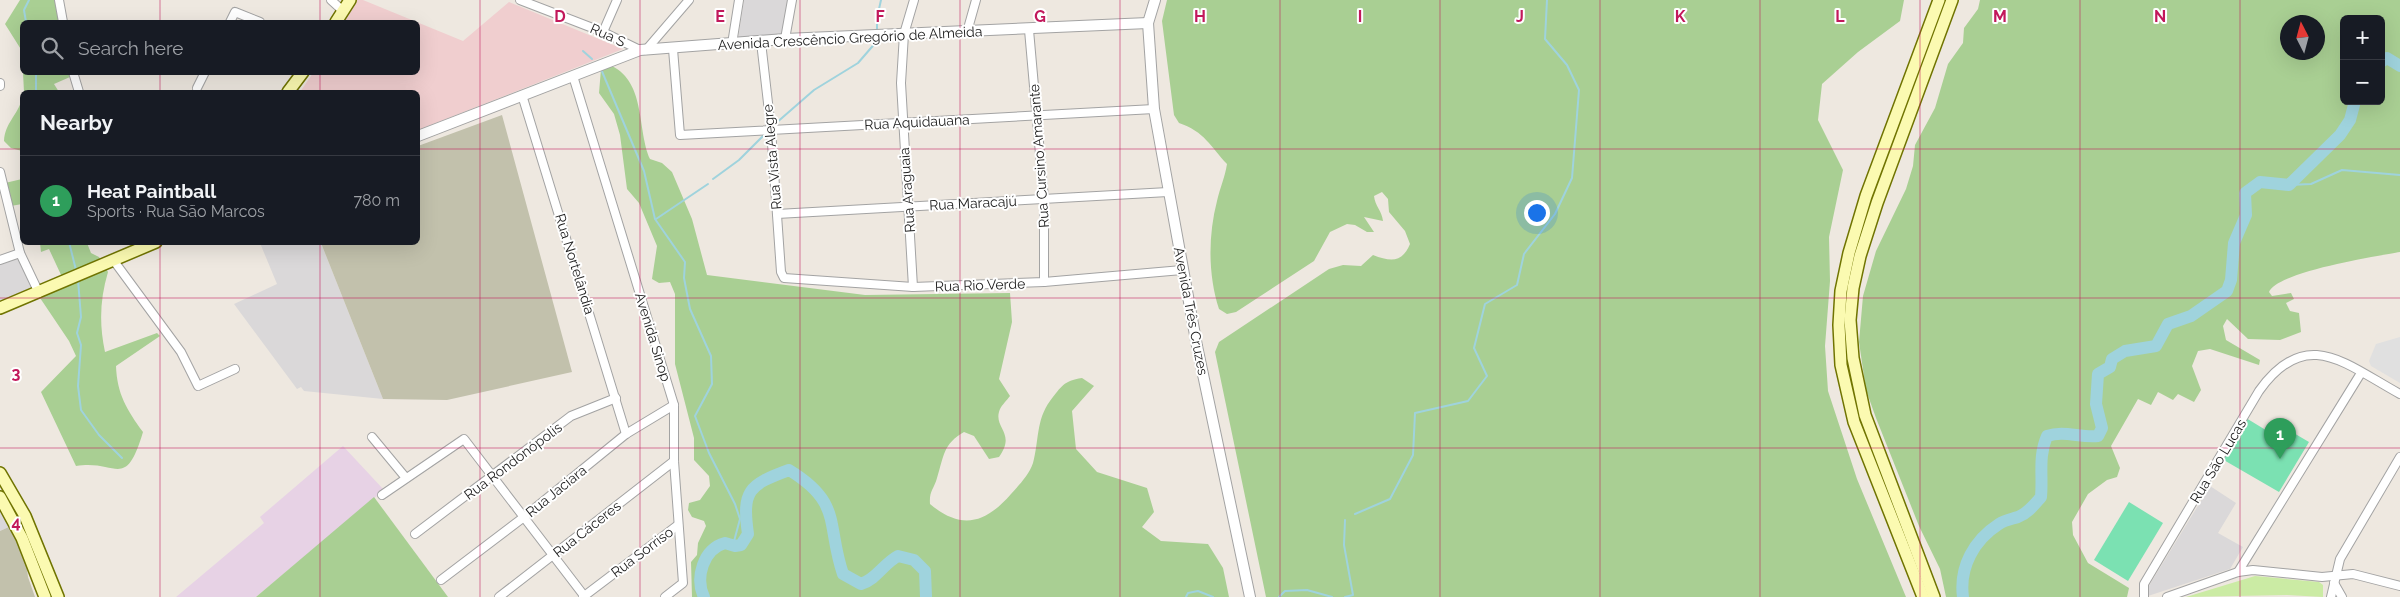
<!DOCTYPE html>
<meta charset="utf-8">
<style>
body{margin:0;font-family:Raleway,sans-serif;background:#242831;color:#f1f3f6}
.controls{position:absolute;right:15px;top:15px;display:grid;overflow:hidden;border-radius:8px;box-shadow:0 5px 20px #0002}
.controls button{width:45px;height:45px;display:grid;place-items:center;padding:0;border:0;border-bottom:1px solid #363941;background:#171b24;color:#f1f3f6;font:25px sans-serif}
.compass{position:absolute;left:2280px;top:15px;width:45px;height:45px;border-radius:50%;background:#171b24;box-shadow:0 5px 20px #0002;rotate:354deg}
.you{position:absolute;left:1536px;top:212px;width:18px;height:18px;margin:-12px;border:4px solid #fff;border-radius:50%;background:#1a73e8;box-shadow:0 0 0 8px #1a73e833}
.badge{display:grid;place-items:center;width:32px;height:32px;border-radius:50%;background:#8c9099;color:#fff;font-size:16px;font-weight:700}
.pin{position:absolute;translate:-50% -41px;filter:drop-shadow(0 1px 2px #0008)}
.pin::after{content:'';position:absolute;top:26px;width:18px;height:15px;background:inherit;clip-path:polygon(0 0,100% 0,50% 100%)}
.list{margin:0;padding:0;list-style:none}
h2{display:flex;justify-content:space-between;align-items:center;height:65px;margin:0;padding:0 20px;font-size:21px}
h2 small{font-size:16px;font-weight:400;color:#9ea1a6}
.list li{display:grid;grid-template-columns:32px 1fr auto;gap:15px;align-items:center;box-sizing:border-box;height:90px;padding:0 20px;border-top:1px solid #363941}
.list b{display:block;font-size:19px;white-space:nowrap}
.list p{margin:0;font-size:16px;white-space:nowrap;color:#9ea1a6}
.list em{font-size:16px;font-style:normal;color:#9ea1a6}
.icon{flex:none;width:28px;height:28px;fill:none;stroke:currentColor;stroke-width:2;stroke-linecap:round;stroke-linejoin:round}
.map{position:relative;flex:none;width:2400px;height:597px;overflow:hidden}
.search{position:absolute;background:#171b24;box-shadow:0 5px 20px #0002;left:20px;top:20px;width:400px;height:55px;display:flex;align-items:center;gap:12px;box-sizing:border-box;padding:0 18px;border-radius:8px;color:#9ea1a6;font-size:19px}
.panel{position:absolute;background:#171b24;box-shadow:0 5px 20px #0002;left:20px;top:90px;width:400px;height:155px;border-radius:8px}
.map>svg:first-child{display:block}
.residential{fill:#dad8d9}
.commercial{fill:#f0cecf}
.industrial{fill:#e7d2e5}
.construction{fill:#c2c1ac}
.grass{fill:#cbeba4}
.forest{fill:#a9cf93;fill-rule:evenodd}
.pitch{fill:#7be1b2}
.parking{fill:#e0e0e0}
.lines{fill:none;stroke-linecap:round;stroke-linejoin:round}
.stream{stroke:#9fd3dd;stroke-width:2}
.river{stroke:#9fd3dd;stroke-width:12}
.minor-casing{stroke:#a3a3a3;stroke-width:10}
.tertiary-casing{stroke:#a3a3a3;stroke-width:12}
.secondary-casing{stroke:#707401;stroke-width:14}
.minor{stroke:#fff;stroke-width:8}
.tertiary{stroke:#fff;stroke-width:10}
.secondary{stroke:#fbfab1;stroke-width:11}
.grid{fill:none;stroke:#c2185b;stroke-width:1;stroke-opacity:0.55}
.labels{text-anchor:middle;stroke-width:4;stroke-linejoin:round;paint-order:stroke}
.street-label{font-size:14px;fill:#1c1c1c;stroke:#fff}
.grid-label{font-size:16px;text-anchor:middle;font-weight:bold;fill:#c2185b;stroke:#fff;stroke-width:4;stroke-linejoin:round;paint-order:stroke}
</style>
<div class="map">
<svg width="2400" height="597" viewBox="0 0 2400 597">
<rect width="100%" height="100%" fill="#eee8e0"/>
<g class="residential">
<polygon points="744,0 789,0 783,36 738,39"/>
<polygon points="260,243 321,243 383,399 304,391 301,387 297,389 234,304 277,284"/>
<polygon points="19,258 34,289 0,302 0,265"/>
<polygon points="2210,486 2236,503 2218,533 2243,547 2230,569 2148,596 2147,589"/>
<polygon points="0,509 11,526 0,531"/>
</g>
<polygon class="commercial" points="357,0 363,0 463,41 509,2 623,49 418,130 418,92 300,92 313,73 418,72 418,22 343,22"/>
<polygon class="industrial" points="343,446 384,490 256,597 176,597 264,523 260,517"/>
<g class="construction">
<polygon points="502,115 572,372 447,400 383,399 321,243 418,242 418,146"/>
<polygon points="11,526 26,561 28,577 35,597 0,597 0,531"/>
</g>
<polygon class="grass" points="2255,576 2319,582 2323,585 2323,597 2287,595 2186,597"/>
<g class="forest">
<polygon points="20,0 55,0 59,22 22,22 22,51 5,24"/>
<path d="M1167 0H1904L1900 21 1858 52 1822 84 1818 120 1843 170 1829 237 1830 281 1825 346 1828 391 1857 479 1906 597H1266L1215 352 1219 342 1329 269 1343 265 1361 266 1373 255C1391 262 1402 263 1410 244L1405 231 1389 212 1388 199 1382 192 1374 196C1375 206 1382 211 1383 221L1364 217 1374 232H1367L1355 225 1347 224 1330 232 1314 261 1236 312 1227 314 1219 309C1208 275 1208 236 1217 201 1220 188 1225 177 1227 164 1210 146 1205 132 1179 123L1174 115 1162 21Z"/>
<path d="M1980 0H2400V252C2376 256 2277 272 2269 292L2272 296 2291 293 2294 299 2286 303 2290 311 2299 313 2301 332 2280 340 2248 339 2227 319 2223 326 2226 340 2260 360 2259 365 2210 349 2198 351 2192 366 2201 390 2194 402 2178 394 2173 400 2158 392 2151 405 2138 399 2111 446 2120 468 2117 477 2107 480 2088 494 2072 522 2073 535 2088 563 2129 588 2127 597H1946L1940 569 1919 526 1876 418 1866 390 1859 342 1863 296 1876 251 1906 189 1913 166 1915 145 1935 108 1948 64 1963 43 1964 28 1978 9ZM2344 19H2381V101H2344ZM2288 22H2318V52H2288Z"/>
<path d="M612 66C646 83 637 130 650 159L662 163 672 172 692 219 707 275 865 295 1010 293 1012 322 999 379 1010 396C1007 400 1002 405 1000 409 992 428 1017 432 999 457L989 459 974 436 964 432C943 444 944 456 937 478 934 489 929 491 930 504 961 530 985 524 1011 494 1019 485 1029 475 1033 463 1039 441 1036 420 1050 401 1062 386 1063 381 1082 378L1094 386 1072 411 1076 449 1097 472 1147 488 1154 512 1142 527 1161 541 1208 544 1223 568 1229 597H692L691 562 697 555 698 543 706 526 704 521 692 517 688 510 689 503 700 500 710 486 709 476 694 460V438L675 364V294L670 282 659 283 652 279 657 246 639 203 627 189 620 135 614 114 599 93 601 69Z"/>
<polygon points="23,73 69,73 70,77 54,84 59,92 24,92"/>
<path d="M22 99V151L11 148 4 141C5 123 17 116 22 99Z"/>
<polygon points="22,179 22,204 11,206 5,183"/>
<path d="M40 243H87L91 253 99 257 108 272C100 299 99 324 105 352L157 333 160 336 116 366C117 394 127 410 143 432 125 492 117 459 76 466L41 392 76 356 69 341 34 289 62 277 49 249 41 252Z"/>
<polygon points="374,497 448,597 256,597"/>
</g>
<g class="pitch">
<polygon points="2246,418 2269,432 2275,422 2309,442 2279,492 2222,459"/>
<polygon points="2129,502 2163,523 2128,581 2094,560"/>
</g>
<polygon class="parking" points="2400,337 2400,383 2371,366 2369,361 2376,344"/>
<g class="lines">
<g class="stream">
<polyline points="26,22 24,10 29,0"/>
<polyline points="877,29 877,18 881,0"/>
<polyline points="583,51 592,59"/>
<polyline points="601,69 644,171 655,219 685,262 684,278 690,309 711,356 712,384 695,416 709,453 735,504 740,519 733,545"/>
<polyline points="36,72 36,92"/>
<polyline points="775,124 814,90 858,63 877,41"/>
<polyline points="713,179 739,160 766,133"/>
<polyline points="2289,185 2311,184 2342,170 2400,175"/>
<polyline points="656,219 708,184"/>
<polyline points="69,242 76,270"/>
<polyline points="78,280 81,317 77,333 81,345 78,386 81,410 99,435 122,458"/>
<polyline points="1355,514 1390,499 1413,455 1415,413 1468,401 1487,376 1474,348 1485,304 1517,285 1524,254 1555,214 1572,178 1579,90 1567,65 1545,39 1547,0"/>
<polyline points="1186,597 1188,593 1198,591 1213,597"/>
<polyline points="1279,597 1285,591 1307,590 1332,597"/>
<polyline points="1345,597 1353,595 1344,545 1345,520"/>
</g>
<g class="river">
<polyline points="2381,62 2387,58 2400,66"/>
<path d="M704 597C695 578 703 549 725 543L735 546 741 545 748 534C742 491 748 485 789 470 843 503 826 524 843 574L861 584C877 579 883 564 898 556L914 560 925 571 926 597"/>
<path d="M1963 597C1959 567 1974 540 1999 524 2005 520 2012 519 2018 517 2028 513 2034 505 2041 497 2043 475 2038 457 2047 436 2064 430 2080 438 2098 436L2102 428 2096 404 2098 374 2110 367 2112 359 2125 351 2156 346 2168 324 2191 316 2227 291 2231 280 2234 243 2246 215 2245 193 2260 182 2289 185 2340 135 2350 120 2355 101"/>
</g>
<g class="minor-casing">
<g id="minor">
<polyline points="59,0 63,22"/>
<polyline points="331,0 343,11"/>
<polyline points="520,0 603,32 640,50"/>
<polyline points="230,22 235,12 260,22"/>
<polyline points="1029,30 1044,199 1044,282"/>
<polyline points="603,32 617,0"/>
<polyline points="967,32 976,0"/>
<polyline points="785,39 792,0"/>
<polyline points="761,42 771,129 781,272 784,278 913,287 1044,282 1182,270"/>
<polyline points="732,44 739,0"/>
<polyline points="673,49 680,135 1154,109"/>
<polyline points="646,50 689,0"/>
<polyline points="73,72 79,92"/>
<polyline points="573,76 674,405 674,461 683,583 665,597"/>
<polyline points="0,83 0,86"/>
<polyline points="197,88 205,72"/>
<polyline points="522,95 626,434"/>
<polyline points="0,172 20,253 39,293"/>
<polyline points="777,214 1168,192"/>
<polyline points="0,260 20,253"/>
<polyline points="114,261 181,352 198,386 235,369"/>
<polyline points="913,287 901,83 904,34 914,0"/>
<polyline points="372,437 406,478"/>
<polyline points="382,495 464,439 585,597"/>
<polyline points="415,534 571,416 616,398"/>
<polyline points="2238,572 2361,373"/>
<polyline points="441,580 524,517 626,434 674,405"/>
<polyline points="2334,583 2342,597"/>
<polyline points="499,597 674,461"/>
<polyline points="583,597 678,525"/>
<path d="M2144 597V584L2259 391C2306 325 2345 364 2400 394"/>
<polyline points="2167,597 2238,572 2253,570 2322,577 2353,574 2400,586"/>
<polyline points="2331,597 2340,559 2400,457"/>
</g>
</g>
<g class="tertiary-casing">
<g id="tertiary">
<polyline points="1155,0 1148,23 1154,109 1197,346 1250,597"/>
<polyline points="418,136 640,50 785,39 1148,23"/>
</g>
</g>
<g class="secondary-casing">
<g id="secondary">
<polyline points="336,22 350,0"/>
<polyline points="288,92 303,72"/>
<polyline points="0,308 156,242"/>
<polyline points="0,473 25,516 58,597"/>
<polyline points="0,497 22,538 45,597"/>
<polyline points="1923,597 1854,422 1841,365 1839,325 1841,291 1849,253 1866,196 1939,0"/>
<polyline points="1934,597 1865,415 1853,358 1850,320 1853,288 1860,256 1877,203 1952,0"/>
</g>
</g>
<use href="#minor" class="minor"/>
<use href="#tertiary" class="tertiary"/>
<use href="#secondary" class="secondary"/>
</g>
<path class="grid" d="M160 0V22M320 0V22M480 0V597M640 0V597M800 0V597M960 0V597M1120 0V597M1280 0V597M1440 0V597M1600 0V597M1760 0V597M1920 0V597M2080 0V597M2240 0V597M160 72V92M320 72V92M0 149H22M418 149H2400M160 242V597M320 242V597M0 298H2400M0 448H2400"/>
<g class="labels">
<g class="street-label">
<text transform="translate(608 35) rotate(24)" y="5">Rua S</text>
<text transform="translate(850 38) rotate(-3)" y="5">Avenida Crescêncio Gregório de Almeida</text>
<text transform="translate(917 122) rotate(-3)" y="5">Rua Aquidauana</text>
<text transform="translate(1039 156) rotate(-94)" y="5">Rua Cursino Amarante</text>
<text transform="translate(772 157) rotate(-95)" y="5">Rua Vista Alegre</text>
<text transform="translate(907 190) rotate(-94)" y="5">Rua Araguaia</text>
<text transform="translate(973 203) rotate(-3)" y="5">Rua Maracajú</text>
<text transform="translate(575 264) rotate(73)" y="5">Rua Nortelândia</text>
<text transform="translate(980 285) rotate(-2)" y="5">Rua Rio Verde</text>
<text transform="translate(1191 311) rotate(79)" y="5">Avenida Três Cruzes</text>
<text transform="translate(653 337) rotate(73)" y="5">Avenida Sinop</text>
<text transform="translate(513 461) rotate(-37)" y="5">Rua Rondonópolis</text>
<text transform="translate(2218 461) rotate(-59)" y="5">Rua São Lucas</text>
<text transform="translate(556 491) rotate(-39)" y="5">Rua Jaciara</text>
<text transform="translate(587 529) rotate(-38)" y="5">Rua Cáceres</text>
<text transform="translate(642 552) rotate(-37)" y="5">Rua Sorriso</text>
</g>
</g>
<g class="grid-label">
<text x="560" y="22">D</text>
<text x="720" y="22">E</text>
<text x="880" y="22">F</text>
<text x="1040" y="22">G</text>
<text x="1200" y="22">H</text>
<text x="1360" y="22">I</text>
<text x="1520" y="22">J</text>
<text x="1680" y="22">K</text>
<text x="1840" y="22">L</text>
<text x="2000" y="22">M</text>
<text x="2160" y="22">N</text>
<text x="16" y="379">3</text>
<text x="16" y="528">4</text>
</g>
</svg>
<div class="controls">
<button>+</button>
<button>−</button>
</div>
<svg class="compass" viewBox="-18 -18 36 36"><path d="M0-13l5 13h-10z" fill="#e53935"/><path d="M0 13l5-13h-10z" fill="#9ea1a6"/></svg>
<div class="you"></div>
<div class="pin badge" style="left:2280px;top:459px;background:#2e9e5b">1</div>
<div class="search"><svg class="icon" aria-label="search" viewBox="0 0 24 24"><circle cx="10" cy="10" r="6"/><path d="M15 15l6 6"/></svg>Search here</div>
<section class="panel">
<h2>Nearby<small></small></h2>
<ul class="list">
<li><span class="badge" style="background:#2e9e5b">1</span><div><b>Heat Paintball</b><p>Sports · Rua São Marcos</p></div><em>780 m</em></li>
</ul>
</section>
</div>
